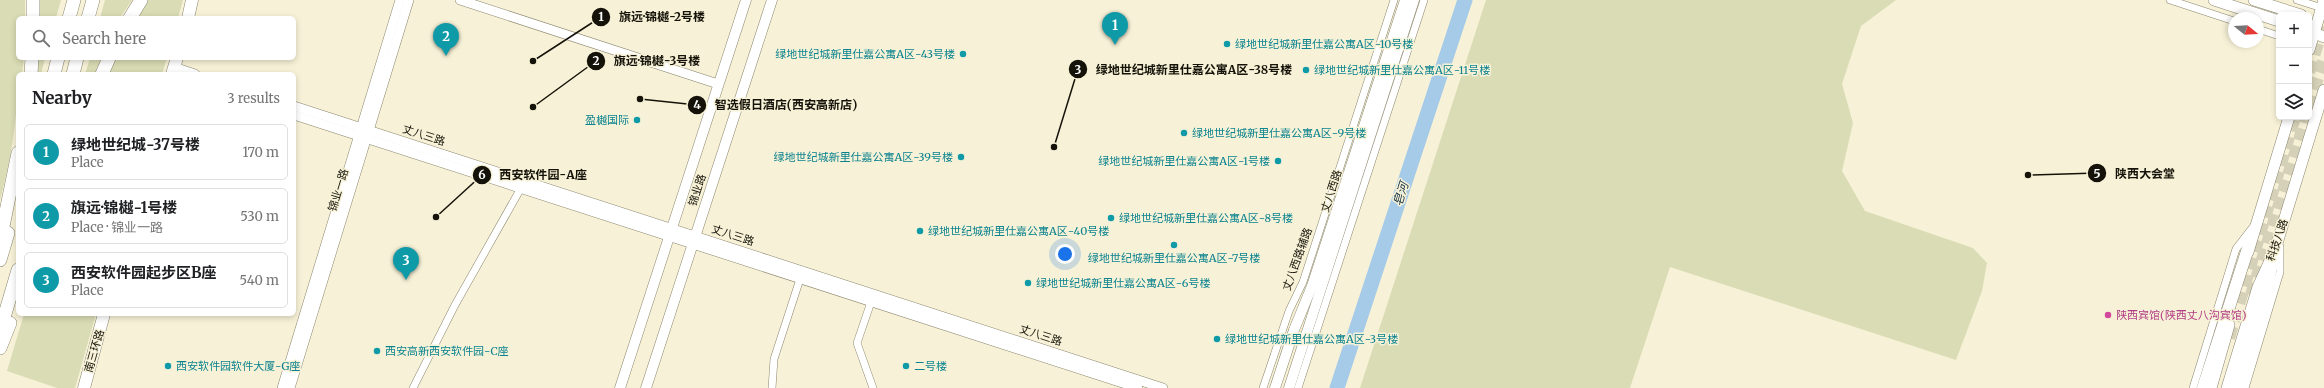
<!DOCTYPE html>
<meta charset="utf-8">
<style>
body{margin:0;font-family:Merriweather,"Noto Sans SC",serif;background:#f6f6f6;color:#202124}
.controls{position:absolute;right:12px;top:12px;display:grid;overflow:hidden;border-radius:6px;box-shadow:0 2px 6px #0003}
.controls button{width:36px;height:36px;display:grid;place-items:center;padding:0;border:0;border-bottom:1px solid #e0e0e0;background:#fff;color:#202124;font:20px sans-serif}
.compass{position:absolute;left:2228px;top:12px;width:36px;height:36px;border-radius:50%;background:#fff;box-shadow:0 2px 6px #0003;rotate:108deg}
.you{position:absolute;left:1065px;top:254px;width:14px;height:14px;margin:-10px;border:3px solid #fff;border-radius:50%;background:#1a73e8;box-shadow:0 0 0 6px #1a73e833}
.badge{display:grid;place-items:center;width:26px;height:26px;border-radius:50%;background:#315ece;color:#fff;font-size:13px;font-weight:700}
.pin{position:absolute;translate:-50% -33px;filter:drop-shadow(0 1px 2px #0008)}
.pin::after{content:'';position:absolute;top:21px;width:14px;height:12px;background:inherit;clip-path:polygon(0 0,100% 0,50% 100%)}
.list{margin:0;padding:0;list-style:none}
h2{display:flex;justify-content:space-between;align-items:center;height:52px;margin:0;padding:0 16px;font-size:17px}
h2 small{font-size:13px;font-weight:400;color:#757577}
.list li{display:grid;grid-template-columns:26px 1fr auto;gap:12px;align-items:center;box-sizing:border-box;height:56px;margin:0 8px 8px;padding:0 8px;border:1px solid #e0e0e0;border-radius:6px}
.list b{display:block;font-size:15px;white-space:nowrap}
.list p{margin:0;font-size:13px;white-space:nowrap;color:#757577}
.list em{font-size:13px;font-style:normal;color:#757577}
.icon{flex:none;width:22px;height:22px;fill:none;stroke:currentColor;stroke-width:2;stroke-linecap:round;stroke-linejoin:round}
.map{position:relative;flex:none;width:2324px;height:388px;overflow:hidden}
.search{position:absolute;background:#fff;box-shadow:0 2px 6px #0003;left:16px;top:16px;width:280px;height:44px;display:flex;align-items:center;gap:10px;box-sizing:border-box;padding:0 14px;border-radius:6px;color:#757577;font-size:15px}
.panel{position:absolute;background:#fff;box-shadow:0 2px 6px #0003;left:16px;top:72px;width:280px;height:244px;border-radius:6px}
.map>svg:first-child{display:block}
.green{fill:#dadcb5}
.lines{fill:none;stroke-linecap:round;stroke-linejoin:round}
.river{stroke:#a6cbe8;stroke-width:15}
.trunk-tunnel{stroke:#d5d1b8;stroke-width:12;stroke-dasharray:12 6;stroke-linecap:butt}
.minor-casing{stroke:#8b866e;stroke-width:8}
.tertiary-casing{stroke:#8b866e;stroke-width:10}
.secondary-casing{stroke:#8b866e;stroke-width:11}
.primary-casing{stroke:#8b866e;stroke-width:12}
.trunk-casing{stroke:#8b866e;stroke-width:13}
.motorway-casing{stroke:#8b866e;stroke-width:14}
.minor{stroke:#fff;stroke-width:7}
.tertiary{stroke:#fff;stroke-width:9}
.secondary{stroke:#fff;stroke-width:10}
.primary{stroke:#fff;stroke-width:11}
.trunk{stroke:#fff;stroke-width:12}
.motorway{stroke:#fff;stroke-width:13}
.culture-dot{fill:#0f9aa8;stroke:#f7f2d7;stroke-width:1.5}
.hotel-dot{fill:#d1479c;stroke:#f7f2d7;stroke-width:1.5}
.labels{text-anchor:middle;stroke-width:3;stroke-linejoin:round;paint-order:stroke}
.culture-label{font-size:11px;fill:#0d838f;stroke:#f7f2d7;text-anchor:start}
.street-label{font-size:11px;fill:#151309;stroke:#f7f2d7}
.hotel-label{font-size:11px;fill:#b23c85;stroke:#f7f2d7;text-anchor:start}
.water-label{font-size:12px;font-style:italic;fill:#0e2d41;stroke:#f7f2d7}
.leader{fill:none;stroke:#151309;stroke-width:1.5}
.callout-dot{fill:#151309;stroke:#f7f2d7;stroke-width:1.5}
.mark-label{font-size:12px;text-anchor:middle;font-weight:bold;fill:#fff}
.callout-label{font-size:12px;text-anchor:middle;font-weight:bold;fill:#151309;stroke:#f7f2d7;stroke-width:3;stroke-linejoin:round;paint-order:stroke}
</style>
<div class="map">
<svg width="2324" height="388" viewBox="0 0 2324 388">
<rect width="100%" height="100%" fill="#f7f2d7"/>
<g class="green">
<path d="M0 0H25V18H18V58H24L22 74H18C18 117 11 159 0 200Z"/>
<polygon points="36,0 61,0 56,18 36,18"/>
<polygon points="105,0 132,0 120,18 100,18"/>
<polygon points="147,0 183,0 178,18 136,18"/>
<polygon points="1486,0 1896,0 1861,26 1842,84 1853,123 1842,171 1865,211 1973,248 1987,263 1982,291 1956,360 1670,267 1630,388 1360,388"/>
<polygon points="35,58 45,58 41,74 33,74"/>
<polygon points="90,58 102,58 96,74 85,74"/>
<polygon points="115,58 167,58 162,74 108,74"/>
<polygon points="24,314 96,314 75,388 57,388 7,371"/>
</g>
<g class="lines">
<polyline class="river" points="1337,388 1465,0"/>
<g class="trunk-tunnel">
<polyline points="2309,72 2324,24"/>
<polyline points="2309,107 2324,58"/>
<polyline points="2251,295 2306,117"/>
<polyline points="2229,338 2295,117"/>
</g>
<g class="minor-casing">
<g id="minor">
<polyline points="2170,0 2234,21"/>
<polyline points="2297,0 2322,8"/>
<polyline points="2258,29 2279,36"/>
<polyline points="871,302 857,343 873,388"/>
<polyline points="413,388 455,305 521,188"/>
<polyline points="772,388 774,359 800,279"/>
<polyline points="1263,388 1289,311 1303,282 1394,0"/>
<polyline points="1298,388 1424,0"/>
<polyline points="2193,388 2236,249 2253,227"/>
<polyline points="2245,388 2280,272 2280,247"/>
</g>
</g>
<g class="tertiary-casing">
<g id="tertiary">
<polyline points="460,0 718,84"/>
<polyline points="174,67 195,74"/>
<polyline points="294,106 1163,388"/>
<polyline points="294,115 1138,388"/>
<polyline points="282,388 400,0"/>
<polyline points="290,388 409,0"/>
</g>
</g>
<g class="secondary-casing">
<g id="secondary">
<polyline points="620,388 746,0"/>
<polyline points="646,388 772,0"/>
<polyline points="1275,388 1294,330 1312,286 1405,0"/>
<polyline points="1289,388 1414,0"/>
</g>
</g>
<g class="primary-casing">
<g id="primary">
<polyline points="2214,0 2279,21"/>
<polyline points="2254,0 2301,15"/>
<polyline points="2309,31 2324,37"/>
<polyline points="2309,50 2324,0"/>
<polyline points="2248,252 2289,117"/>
<polyline points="2211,388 2229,325"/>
<polyline points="2227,388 2258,287 2275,250 2324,90"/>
</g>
</g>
<g class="trunk-casing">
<g id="trunk">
<polyline points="188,18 192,0"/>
<polyline points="172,74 177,58"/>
<polyline points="84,388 104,314"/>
<polyline points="2203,388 2249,245"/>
<polyline points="2236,388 2266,291 2275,250"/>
</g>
</g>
<g class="motorway-casing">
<g id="motorway">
<polyline points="33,0 33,18"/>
<polyline points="69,18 74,0"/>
<polyline points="88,18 93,0"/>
<polyline points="130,18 141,0"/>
<polyline points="31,74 32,58"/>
<polyline points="54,74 58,58"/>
<polyline points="73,74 77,58"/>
<polyline points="102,74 109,58"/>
<polyline points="0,241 18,153"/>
<polyline points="0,260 8,233"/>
<polyline points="0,331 18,270"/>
<polyline points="0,348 10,323"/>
</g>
</g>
<use href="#minor" class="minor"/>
<use href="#tertiary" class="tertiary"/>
<use href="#secondary" class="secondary"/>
<use href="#primary" class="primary"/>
<use href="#trunk" class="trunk"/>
<use href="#motorway" class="motorway"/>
</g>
<g class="culture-dot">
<circle cx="1227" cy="44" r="4"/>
<circle cx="963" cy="54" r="4"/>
<circle cx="1306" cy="70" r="4"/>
<circle cx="637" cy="120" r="4"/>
<circle cx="1184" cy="133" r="4"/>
<circle cx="961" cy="157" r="4"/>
<circle cx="1278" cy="161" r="4"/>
<circle cx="1111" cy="218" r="4"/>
<circle cx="920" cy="231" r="4"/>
<circle cx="1174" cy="245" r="4"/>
<circle cx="1028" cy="283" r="4"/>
<circle cx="1217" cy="339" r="4"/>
<circle cx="377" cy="351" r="4"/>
<circle cx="168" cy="366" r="4"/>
<circle cx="906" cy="366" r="4"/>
</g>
<circle class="hotel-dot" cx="2108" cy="315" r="4"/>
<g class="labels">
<g class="culture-label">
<text x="1235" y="48">绿地世纪城新里仕嘉公寓A区-10号楼</text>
<text x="955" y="58" text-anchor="end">绿地世纪城新里仕嘉公寓A区-43号楼</text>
<text x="1314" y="74">绿地世纪城新里仕嘉公寓A区-11号楼</text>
<text x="629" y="124" text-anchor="end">盈樾国际</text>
<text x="1192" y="137">绿地世纪城新里仕嘉公寓A区-9号楼</text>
<text x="953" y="161" text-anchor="end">绿地世纪城新里仕嘉公寓A区-39号楼</text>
<text x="1270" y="165" text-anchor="end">绿地世纪城新里仕嘉公寓A区-1号楼</text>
<text x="1119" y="222">绿地世纪城新里仕嘉公寓A区-8号楼</text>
<text x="928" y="235">绿地世纪城新里仕嘉公寓A区-40号楼</text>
<text x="1174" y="262" text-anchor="middle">绿地世纪城新里仕嘉公寓A区-7号楼</text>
<text x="1036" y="287">绿地世纪城新里仕嘉公寓A区-6号楼</text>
<text x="1225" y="343">绿地世纪城新里仕嘉公寓A区-3号楼</text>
<text x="385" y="355">西安高新西安软件园-C座</text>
<text x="176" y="370">西安软件园软件大厦-G座</text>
<text x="914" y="370">二号楼</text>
</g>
<g class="street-label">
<text transform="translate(424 135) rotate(18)" y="4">丈八三路</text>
<text transform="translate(338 190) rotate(-73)" y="4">锦业一路</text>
<text transform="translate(697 190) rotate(-72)" y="4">锦业路</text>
<text transform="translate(1331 191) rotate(-72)" y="4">丈八西路</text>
<text transform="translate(733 235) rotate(18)" y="4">丈八三路</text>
<text transform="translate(2277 240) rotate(-71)" y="4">科技八路</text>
<text transform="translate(1297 259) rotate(-70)" y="4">丈八西路辅路</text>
<text transform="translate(1041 335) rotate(18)" y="4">丈八三路</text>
<text transform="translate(94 351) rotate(-74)" y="4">南三环路</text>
</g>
<g class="hotel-label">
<text x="2116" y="319">陕西宾馆(陕西丈八沟宾馆)</text>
</g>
<g class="water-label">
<text transform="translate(1401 194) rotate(-72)" y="4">皂河</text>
</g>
</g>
<path class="leader" d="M533 61L601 17M533 107L596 61M1054 147L1078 69M640 99L697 105M2028 175L2097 173M436 217L482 175"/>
<g class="callout-dot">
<circle cx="533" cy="61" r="4"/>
<circle cx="533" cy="107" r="4"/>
<circle cx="1054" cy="147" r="4"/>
<circle cx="640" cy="99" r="4"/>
<circle cx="2028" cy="175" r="4"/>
<circle cx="436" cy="217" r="4"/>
<circle cx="601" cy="17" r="10"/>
<circle cx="596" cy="61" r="10"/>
<circle cx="1078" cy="69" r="10"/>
<circle cx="697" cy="105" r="10"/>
<circle cx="2097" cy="173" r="10"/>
<circle cx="482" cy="175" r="10"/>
</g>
<g class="mark-label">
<text x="601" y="21">1</text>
<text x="596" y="65">2</text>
<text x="1078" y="74">3</text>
<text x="697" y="109">4</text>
<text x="2097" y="178">5</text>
<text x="482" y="179">6</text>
</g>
<g class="callout-label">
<text x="662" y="21">旗远·锦樾-2号楼</text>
<text x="657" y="65">旗远·锦樾-3号楼</text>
<text x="1194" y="74">绿地世纪城新里仕嘉公寓A区-38号楼</text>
<text x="786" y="109">智选假日酒店(西安高新店)</text>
<text x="2145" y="178">陕西大会堂</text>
<text x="543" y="179">西安软件园-A座</text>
</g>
</svg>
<div class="controls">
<button>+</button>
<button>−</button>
<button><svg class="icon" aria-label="layers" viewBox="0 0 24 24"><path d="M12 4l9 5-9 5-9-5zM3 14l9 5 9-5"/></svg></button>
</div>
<svg class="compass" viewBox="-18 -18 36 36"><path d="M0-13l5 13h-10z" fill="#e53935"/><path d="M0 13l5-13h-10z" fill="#757577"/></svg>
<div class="you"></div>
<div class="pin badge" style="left:1115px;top:45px;background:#0f9aa8">1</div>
<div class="pin badge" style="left:446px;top:56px;background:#0f9aa8">2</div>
<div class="pin badge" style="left:406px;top:280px;background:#0f9aa8">3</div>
<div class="search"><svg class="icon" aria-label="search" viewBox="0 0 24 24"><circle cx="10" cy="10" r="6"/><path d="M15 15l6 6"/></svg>Search here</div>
<section class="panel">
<h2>Nearby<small>3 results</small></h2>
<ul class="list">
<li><span class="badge" style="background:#0f9aa8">1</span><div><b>绿地世纪城-37号楼</b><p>Place</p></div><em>170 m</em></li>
<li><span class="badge" style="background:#0f9aa8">2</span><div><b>旗远·锦樾-1号楼</b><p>Place · 锦业一路</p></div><em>530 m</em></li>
<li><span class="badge" style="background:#0f9aa8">3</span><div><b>西安软件园起步区B座</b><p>Place</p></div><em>540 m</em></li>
</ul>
</section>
</div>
